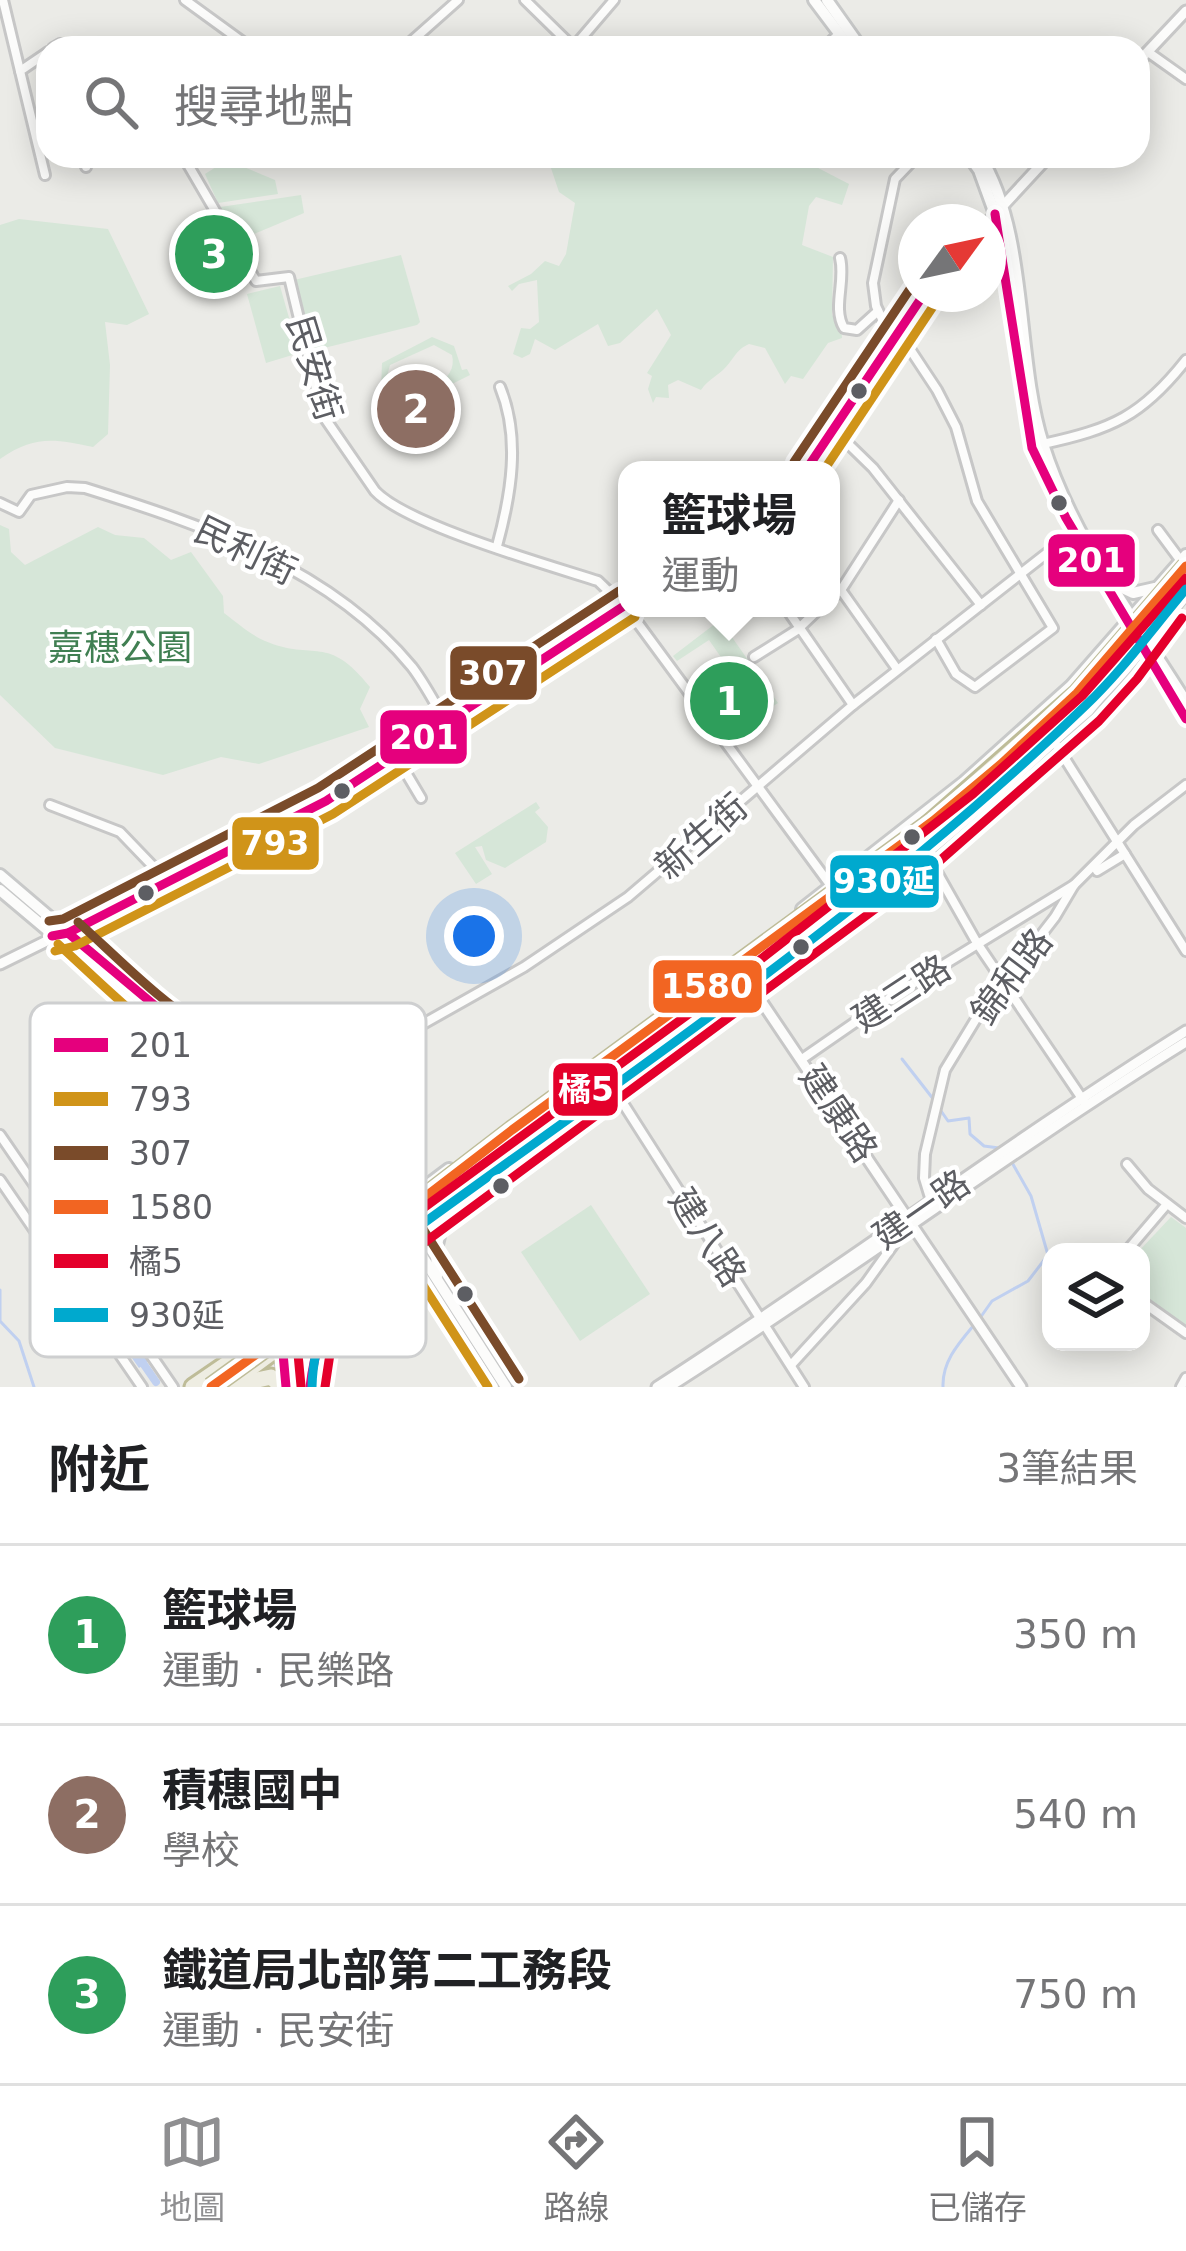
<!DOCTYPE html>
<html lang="zh-TW">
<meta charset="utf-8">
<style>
body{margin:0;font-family:"DejaVu Sans","Noto Sans TC",sans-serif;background:#f6f6f6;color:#202124}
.controls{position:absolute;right:36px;bottom:36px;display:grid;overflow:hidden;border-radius:24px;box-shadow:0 6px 30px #0003}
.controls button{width:108px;height:108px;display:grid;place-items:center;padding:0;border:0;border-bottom:3px solid #e0e0e0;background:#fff;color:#202124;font:60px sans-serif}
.compass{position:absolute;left:898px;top:204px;width:108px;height:108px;border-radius:50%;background:#fff;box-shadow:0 6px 30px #0003;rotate:57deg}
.you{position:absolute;left:474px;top:936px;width:42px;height:42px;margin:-30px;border:9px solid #fff;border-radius:50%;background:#1a73e8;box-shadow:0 0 0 18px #1a73e833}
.badge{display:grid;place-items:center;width:78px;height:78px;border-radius:50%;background:#8f8f91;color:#fff;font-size:39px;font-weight:700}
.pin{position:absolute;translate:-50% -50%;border:6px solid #fff;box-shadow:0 3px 12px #0006}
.popup{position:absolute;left:618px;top:461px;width:222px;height:156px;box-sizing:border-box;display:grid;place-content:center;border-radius:24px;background:#fff;filter:drop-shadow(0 3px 9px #0005);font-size:39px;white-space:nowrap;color:#757577}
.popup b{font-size:45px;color:#202124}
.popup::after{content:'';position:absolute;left:50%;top:100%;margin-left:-24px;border:24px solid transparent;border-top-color:#fff}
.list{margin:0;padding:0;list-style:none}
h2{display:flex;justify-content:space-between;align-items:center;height:156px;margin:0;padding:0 48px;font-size:51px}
h2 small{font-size:39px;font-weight:400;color:#757577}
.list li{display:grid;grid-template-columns:78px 1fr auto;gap:36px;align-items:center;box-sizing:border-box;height:180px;padding:0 48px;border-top:3px solid #e0e0e0}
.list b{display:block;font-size:45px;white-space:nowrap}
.list p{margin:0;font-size:39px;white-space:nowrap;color:#757577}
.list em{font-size:39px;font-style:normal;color:#757577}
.icon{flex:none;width:66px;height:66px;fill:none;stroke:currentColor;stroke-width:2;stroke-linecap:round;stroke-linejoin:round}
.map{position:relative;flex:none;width:1186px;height:1387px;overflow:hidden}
.search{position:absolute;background:#fff;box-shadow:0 6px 30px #0003;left:36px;right:36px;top:36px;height:132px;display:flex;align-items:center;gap:30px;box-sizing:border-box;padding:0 42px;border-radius:36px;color:#757577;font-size:45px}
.sheet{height:696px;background:#fff}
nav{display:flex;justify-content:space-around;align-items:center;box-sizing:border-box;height:168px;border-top:3px solid #e0e0e0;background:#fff;font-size:33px;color:#757577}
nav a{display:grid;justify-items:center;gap:6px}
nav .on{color:#8f8f91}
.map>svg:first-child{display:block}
.green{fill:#d6e6d8;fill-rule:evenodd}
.water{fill:#c0d0f0}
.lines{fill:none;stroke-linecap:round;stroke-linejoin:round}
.stream{stroke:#c0d0f0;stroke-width:3}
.canal{stroke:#c0d0f0;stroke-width:8}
.minor-casing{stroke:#c7c7c7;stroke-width:14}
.tertiary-casing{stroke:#c7c7c7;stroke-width:15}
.secondary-casing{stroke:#c8c9c9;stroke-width:16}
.motorway-casing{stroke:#bebc98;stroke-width:21}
.minor{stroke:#fcfcfb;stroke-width:8}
.tertiary{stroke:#fcfcfb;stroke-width:9}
.secondary{stroke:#fcfcfb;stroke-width:10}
.motorway{stroke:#eeede2;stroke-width:15}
.trunk-bridge-casing{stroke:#bebc98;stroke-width:20;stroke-linecap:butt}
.motorway-bridge-casing{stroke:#bebc98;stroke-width:21;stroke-linecap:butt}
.trunk-bridge{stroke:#f0efe6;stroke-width:14}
.motorway-bridge{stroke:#eeede2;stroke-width:15}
.bus-1-casing{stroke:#fff;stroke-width:18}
.bus-2-casing{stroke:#fff;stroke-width:18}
.bus-3-casing{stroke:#fff;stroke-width:18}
.bus-4-casing{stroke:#fff;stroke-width:18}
.bus-5-casing{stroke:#fff;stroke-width:18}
.bus-6-casing{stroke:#fff;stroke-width:18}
.bus-1{stroke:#e5007d;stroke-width:9}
.bus-2{stroke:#d09419;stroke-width:9}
.bus-3{stroke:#7a4b2a;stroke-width:9}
.bus-4{stroke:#f26522;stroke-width:9}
.bus-5{stroke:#e4002b;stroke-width:9}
.bus-6{stroke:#00a9ce;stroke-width:9}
.bus-dot{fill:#5d5e63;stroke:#fff;stroke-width:4.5}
.labels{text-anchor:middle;stroke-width:9;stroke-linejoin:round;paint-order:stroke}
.street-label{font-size:36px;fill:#5d5e63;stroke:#fff}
.park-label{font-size:36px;fill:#407f52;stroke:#fff}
.key{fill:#fff;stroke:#cecfd0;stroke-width:3}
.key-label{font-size:33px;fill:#5d5e63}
.line-badge{stroke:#fff;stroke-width:4.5}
.badge-label{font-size:33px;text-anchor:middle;font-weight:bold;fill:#fff}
</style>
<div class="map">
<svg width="1186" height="1387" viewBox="0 0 1186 1387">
<rect width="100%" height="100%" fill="#ebebe7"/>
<g class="green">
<path d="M547 156H795L849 184 842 205 816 197 809 206 802 245 833 257 832 315 841 324 842 338 828 343 803 379 791 376 785 384 765 348 749 344C735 350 733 361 723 370 714 378 708 380 701 390L678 380 668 385 669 398 656 397 653 403 648 389 652 376 647 373 671 335 657 309 620 343 608 346 598 324 555 350 535 339 530 354 522 358 513 354 521 328 530 329 539 322 537 280 519 284 512 291 508 286 531 274 545 261 559 266 566 254 575 203 559 192Z"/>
<polygon points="227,160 275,180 278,194 218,203 205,174"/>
<polygon points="301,195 304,213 237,241 220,207"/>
<path d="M19 219 108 229 149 314 127 325 105 322 110 365 108 434 93 447C54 439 35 435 0 459V225Z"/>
<polygon points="401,255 420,322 417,325 320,349 311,347 294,280"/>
<polygon points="280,286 299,353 266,363 247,294"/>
<path d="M432 337 454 346 462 370 467 369 470 375 374 423 372 417 395 405 381 389 382 363ZM434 345 452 355C459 382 419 399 396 397L385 384 390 365Z"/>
<path d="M0 525 9 529 11 552 25 565 98 527 115 535 144 538 171 560 191 552 223 596 224 613C236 622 251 635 265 641 315 662 327 633 370 687L360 709 369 727 259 764 221 757 163 775 55 748 0 695Z"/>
<polygon points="720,620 778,703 761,714 749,696 718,718 709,705 739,683 709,640 677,661 673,656"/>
<polygon points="536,802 540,808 535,812 548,827 546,842 505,868 486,860 482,846 475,847 492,874 476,884 455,853"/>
<polygon points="591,1205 650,1294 580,1341 521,1252"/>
<polygon points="1171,1217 1186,1228 1186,1327 1141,1293 1138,1252"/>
</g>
<polygon class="water" points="62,1232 150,1360 139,1368 49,1240"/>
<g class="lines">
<g class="stream">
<polyline points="902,1059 934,1100"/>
<polyline points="939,1108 948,1121 969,1118 970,1134 984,1146 999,1148"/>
<polyline points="0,1290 0,1321 19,1341 34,1387"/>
<polyline points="980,1318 992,1301 1028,1281 1048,1255 1031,1196 1010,1159"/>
<path d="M943 1387C942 1362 958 1344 974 1325"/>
</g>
<polyline class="canal" points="138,1356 156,1382"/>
<g class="minor-casing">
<g id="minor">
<polyline points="3,0 20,71"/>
<polyline points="185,0 251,48"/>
<polyline points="525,0 574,48"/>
<polyline points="53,48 60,44 61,48"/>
<polyline points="404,48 458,0"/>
<polyline points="573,48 614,0"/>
<polyline points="824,48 838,35"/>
<polyline points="1148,52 1186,79"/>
<polyline points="83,156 86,167"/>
<path d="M183 156 256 281 289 277 322 414 375 491C407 525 548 565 598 581L629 611 831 886"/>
<polyline points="917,156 895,179 873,283 876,306 882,319 898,331 937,390 956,427 977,501 1053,628 975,687 956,674 936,639"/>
<polyline points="45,175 20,71 48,52"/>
<path d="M840 258C846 281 832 308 844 328L857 330 878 311"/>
<polyline points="833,429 873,468 981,605"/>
<path d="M1043 444C1112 429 1142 416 1186 360"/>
<path d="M0 503 19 512 31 495 67 487 85 488C203 525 331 568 412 667 425 684 435 704 446 722"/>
<polyline points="1158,530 1181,561"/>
<path d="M497 546C511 495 521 438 500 387"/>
<polyline points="841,590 899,500"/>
<polyline points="831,598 841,590 897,669"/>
<polyline points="786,608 853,705"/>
<polyline points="754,657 797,630 820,608"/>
<polyline points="1055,743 1186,951"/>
<polyline points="396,756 421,798"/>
<polyline points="50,805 120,832 168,882"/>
<polyline points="926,853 977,943 1083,1100"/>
<polyline points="1097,871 1125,854"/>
<polyline points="802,1059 896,994 1074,885"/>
<polyline points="612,1086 804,1387"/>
<polyline points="290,1099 524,967 628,897 853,705 1074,532"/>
<polyline points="0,1135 173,1387"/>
<polyline points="1127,1164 1148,1189 1186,1218"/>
<polyline points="0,1180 142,1387"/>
<polyline points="932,1204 924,1178 925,1154 945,1070 976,1019 1055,917 1074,885 1134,825 1186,785"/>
<polyline points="39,1239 64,1227"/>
<polyline points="1126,1252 1167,1204"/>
<polyline points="1141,1301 1186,1333"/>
<polyline points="791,1365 866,1283 901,1234"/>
<polyline points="1181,1387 1186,1378"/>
</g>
</g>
<g class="tertiary-casing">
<g id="tertiary">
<polyline points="1138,62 1186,11"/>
<polyline points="988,222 1049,156"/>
<polyline points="806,470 924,294"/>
<polyline points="0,964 296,818 627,604"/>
<polyline points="747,980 1021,1387"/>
<path d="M657 1387C836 1272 1006 1144 1186 1031"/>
<path d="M669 1387C844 1276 1010 1151 1186 1042"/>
</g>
</g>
<g class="secondary-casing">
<g id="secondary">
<polyline points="814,0 850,48"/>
<polyline points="827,0 861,48"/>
<polyline points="969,156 979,170 995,214 1032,448 1066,518 1186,719"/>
<path d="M980 156C1029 235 1015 356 1043 444 1072 537 1135 620 1186 702"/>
<polyline points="1116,585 1133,593 1155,588"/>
<polyline points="963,802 1057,719"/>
<polyline points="908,867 1088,711 1186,592"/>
<polyline points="0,875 191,1038 238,1066 316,1096 332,1114 394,1212"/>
<polyline points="0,890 190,1050 271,1094 313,1110 385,1221"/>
<polyline points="802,909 964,782 1071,686 1186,555"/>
<polyline points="817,917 874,873"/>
<polyline points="736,997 783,961"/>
<polyline points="371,1176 405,1187 422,1185"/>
<polyline points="404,1228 506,1387"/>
<polyline points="395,1236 493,1387"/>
<polyline points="357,1237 363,1216 362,1190"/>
<polyline points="348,1251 356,1239 449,1169"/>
<polyline points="379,1259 413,1267"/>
<polyline points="437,1276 436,1249 445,1211"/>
<polyline points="286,1387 282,1364 289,1334"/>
<path d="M310 1387C312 1350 319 1321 341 1290"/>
</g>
</g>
<g class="motorway-casing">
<g id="motorway">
<polyline points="604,1076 649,1043"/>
<polyline points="244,1383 271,1377 282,1387"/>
<polyline points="193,1387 276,1330 287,1329"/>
<polyline points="225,1387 274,1351"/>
</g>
</g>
<use href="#minor" class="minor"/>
<use href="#tertiary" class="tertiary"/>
<use href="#secondary" class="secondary"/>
<use href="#motorway" class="motorway"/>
<g class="trunk-bridge-casing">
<g id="trunk-bridge">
<polyline points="927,825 1077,693 1186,566"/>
<polyline points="734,976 788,936"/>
<polyline points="348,1272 414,1218"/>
<polyline points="297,1387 299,1359 311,1314"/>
</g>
</g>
<g class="motorway-bridge-casing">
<g id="motorway-bridge">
<polyline points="285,1341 323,1300 393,1243 908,859 933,833"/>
<polyline points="211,1387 272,1343 352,1253 512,1130 933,821"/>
</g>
</g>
<use href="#trunk-bridge" class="trunk-bridge"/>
<use href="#motorway-bridge" class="motorway-bridge"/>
<g class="bus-1-casing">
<g id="bus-1">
<polyline points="995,214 1032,448 1066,518 1186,719"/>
<polyline points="806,470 924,294"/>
<path d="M68 933 202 1045 238 1066 316 1096 332 1114 405 1230C348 1277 319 1312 310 1387"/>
<polyline points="52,936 68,933 326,801 627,604"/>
<polyline points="286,1387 283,1353 296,1308 356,1239 363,1193 351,1166"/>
</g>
</g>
<g class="bus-2-casing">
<g id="bus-2">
<polyline points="824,470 936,302"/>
<path d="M58 944C102 984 145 1028 195 1059 236 1084 285 1091 320 1124L488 1387"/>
<polyline points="55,951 75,946 333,814 635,617"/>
</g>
</g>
<g class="bus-3-casing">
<g id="bus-3">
<polyline points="794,462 912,286"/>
<polyline points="49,921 63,919 318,788 619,591"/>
<path d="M78 922C121 961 163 1005 213 1034 256 1060 305 1069 343 1104L519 1379"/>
</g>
</g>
<g class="bus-4-casing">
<polyline id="bus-4" points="211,1387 272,1343 352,1253 512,1130 933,821 1001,764 1077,693 1186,566"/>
</g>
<g class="bus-5-casing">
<g id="bus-5">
<polyline points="301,1386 298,1354 309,1315 366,1250 716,994 973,794 1082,696 1186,578"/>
<polyline points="325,1387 333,1334 359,1291 936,864 1099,721 1137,679 1182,618"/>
</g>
</g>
<g class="bus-6-casing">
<path id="bus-6" d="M312 1387C313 1336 334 1300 369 1263 611 1085 868 916 1085 706 1122 671 1153 628 1186 589"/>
</g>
<use href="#bus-1" class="bus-1"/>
<use href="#bus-2" class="bus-2"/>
<use href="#bus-3" class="bus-3"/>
<use href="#bus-4" class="bus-4"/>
<use href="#bus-5" class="bus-5"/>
<use href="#bus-6" class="bus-6"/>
</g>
<g class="bus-dot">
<circle cx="859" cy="391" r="10"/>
<circle cx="1059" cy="503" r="10"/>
<circle cx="342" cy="791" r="10"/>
<circle cx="912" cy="837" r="10"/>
<circle cx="146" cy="893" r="10"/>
<circle cx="801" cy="947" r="10"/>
<circle cx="501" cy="1186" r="10"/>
<circle cx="465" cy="1294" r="10"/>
</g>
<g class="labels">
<g class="street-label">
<text transform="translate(315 368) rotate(73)" y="13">民安街</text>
<text transform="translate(246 550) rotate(26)" y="13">民利街</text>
<text transform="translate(701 836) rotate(-41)" y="13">新生街</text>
<text transform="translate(1011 976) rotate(-53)" y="13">錦和路</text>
<text transform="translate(901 993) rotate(-33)" y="13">建三路</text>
<text transform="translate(839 1113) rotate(56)" y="13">建康路</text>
<text transform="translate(921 1209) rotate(-35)" y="13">建一路</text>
<text transform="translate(708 1237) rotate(57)" y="13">建八路</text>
</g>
<g class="park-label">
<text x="120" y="660">嘉穗公園</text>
</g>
</g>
<rect x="30" y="1003" width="396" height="354" rx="18" class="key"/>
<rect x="54" y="1038" width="54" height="14" fill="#e5007d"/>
<rect x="54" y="1092" width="54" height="14" fill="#d09419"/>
<rect x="54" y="1146" width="54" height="14" fill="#7a4b2a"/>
<rect x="54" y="1200" width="54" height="14" fill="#f26522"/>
<rect x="54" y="1254" width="54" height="14" fill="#e4002b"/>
<rect x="54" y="1308" width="54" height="14" fill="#00a9ce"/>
<g class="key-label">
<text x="129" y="1057">201</text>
<text x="129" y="1111">793</text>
<text x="129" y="1165">307</text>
<text x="129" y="1219">1580</text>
<text x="129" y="1273">橘5</text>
<text x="129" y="1327">930延</text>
</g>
<g class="line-badge">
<rect x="1046" y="532" width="91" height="57" rx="12" fill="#e5007d"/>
<rect x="448" y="644" width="91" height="58" rx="12" fill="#7a4b2a"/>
<rect x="378" y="708" width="91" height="58" rx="12" fill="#e5007d"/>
<rect x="230" y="815" width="91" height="57" rx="12" fill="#d09419"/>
<rect x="828" y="853" width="113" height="57" rx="12" fill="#00a9ce"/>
<rect x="651" y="958" width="113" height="57" rx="12" fill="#f26522"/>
<rect x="551" y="1061" width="69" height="57" rx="12" fill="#e4002b"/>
</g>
<g class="badge-label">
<text x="1091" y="572">201</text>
<text x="493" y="685">307</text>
<text x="424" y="749">201</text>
<text x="275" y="855">793</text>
<text x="884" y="893">930延</text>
<text x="707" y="998">1580</text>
<text x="586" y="1101">橘5</text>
</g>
</svg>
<div class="controls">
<button><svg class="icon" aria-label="layers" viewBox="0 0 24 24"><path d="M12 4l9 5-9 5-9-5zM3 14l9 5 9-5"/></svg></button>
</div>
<svg class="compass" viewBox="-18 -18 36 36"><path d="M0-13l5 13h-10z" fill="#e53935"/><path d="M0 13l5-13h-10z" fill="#757577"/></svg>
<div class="you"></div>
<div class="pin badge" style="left:729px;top:701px;background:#2e9e5b">1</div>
<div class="popup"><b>籃球場</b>運動</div>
<div class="pin badge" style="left:416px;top:409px;background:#8d6e63">2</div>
<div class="pin badge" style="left:214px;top:254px;background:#2e9e5b">3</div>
<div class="search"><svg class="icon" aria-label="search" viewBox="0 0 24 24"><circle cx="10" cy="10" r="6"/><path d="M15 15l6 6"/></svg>搜尋地點</div>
</div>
<section class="sheet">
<h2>附近<small>3筆結果</small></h2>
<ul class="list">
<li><span class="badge" style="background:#2e9e5b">1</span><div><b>籃球場</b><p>運動 · 民樂路</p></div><em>350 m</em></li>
<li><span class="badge" style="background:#8d6e63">2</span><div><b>積穗國中</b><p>學校</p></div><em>540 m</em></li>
<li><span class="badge" style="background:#2e9e5b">3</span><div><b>鐵道局北部第二工務段</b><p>運動 · 民安街</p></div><em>750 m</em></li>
</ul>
</section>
<nav>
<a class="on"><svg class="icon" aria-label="map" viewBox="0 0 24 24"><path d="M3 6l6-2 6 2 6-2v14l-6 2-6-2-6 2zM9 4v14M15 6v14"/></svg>地圖</a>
<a><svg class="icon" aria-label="directions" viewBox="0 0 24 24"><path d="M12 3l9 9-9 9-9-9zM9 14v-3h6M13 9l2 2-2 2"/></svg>路線</a>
<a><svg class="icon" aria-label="saved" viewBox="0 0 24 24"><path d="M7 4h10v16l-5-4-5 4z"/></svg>已儲存</a>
</nav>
